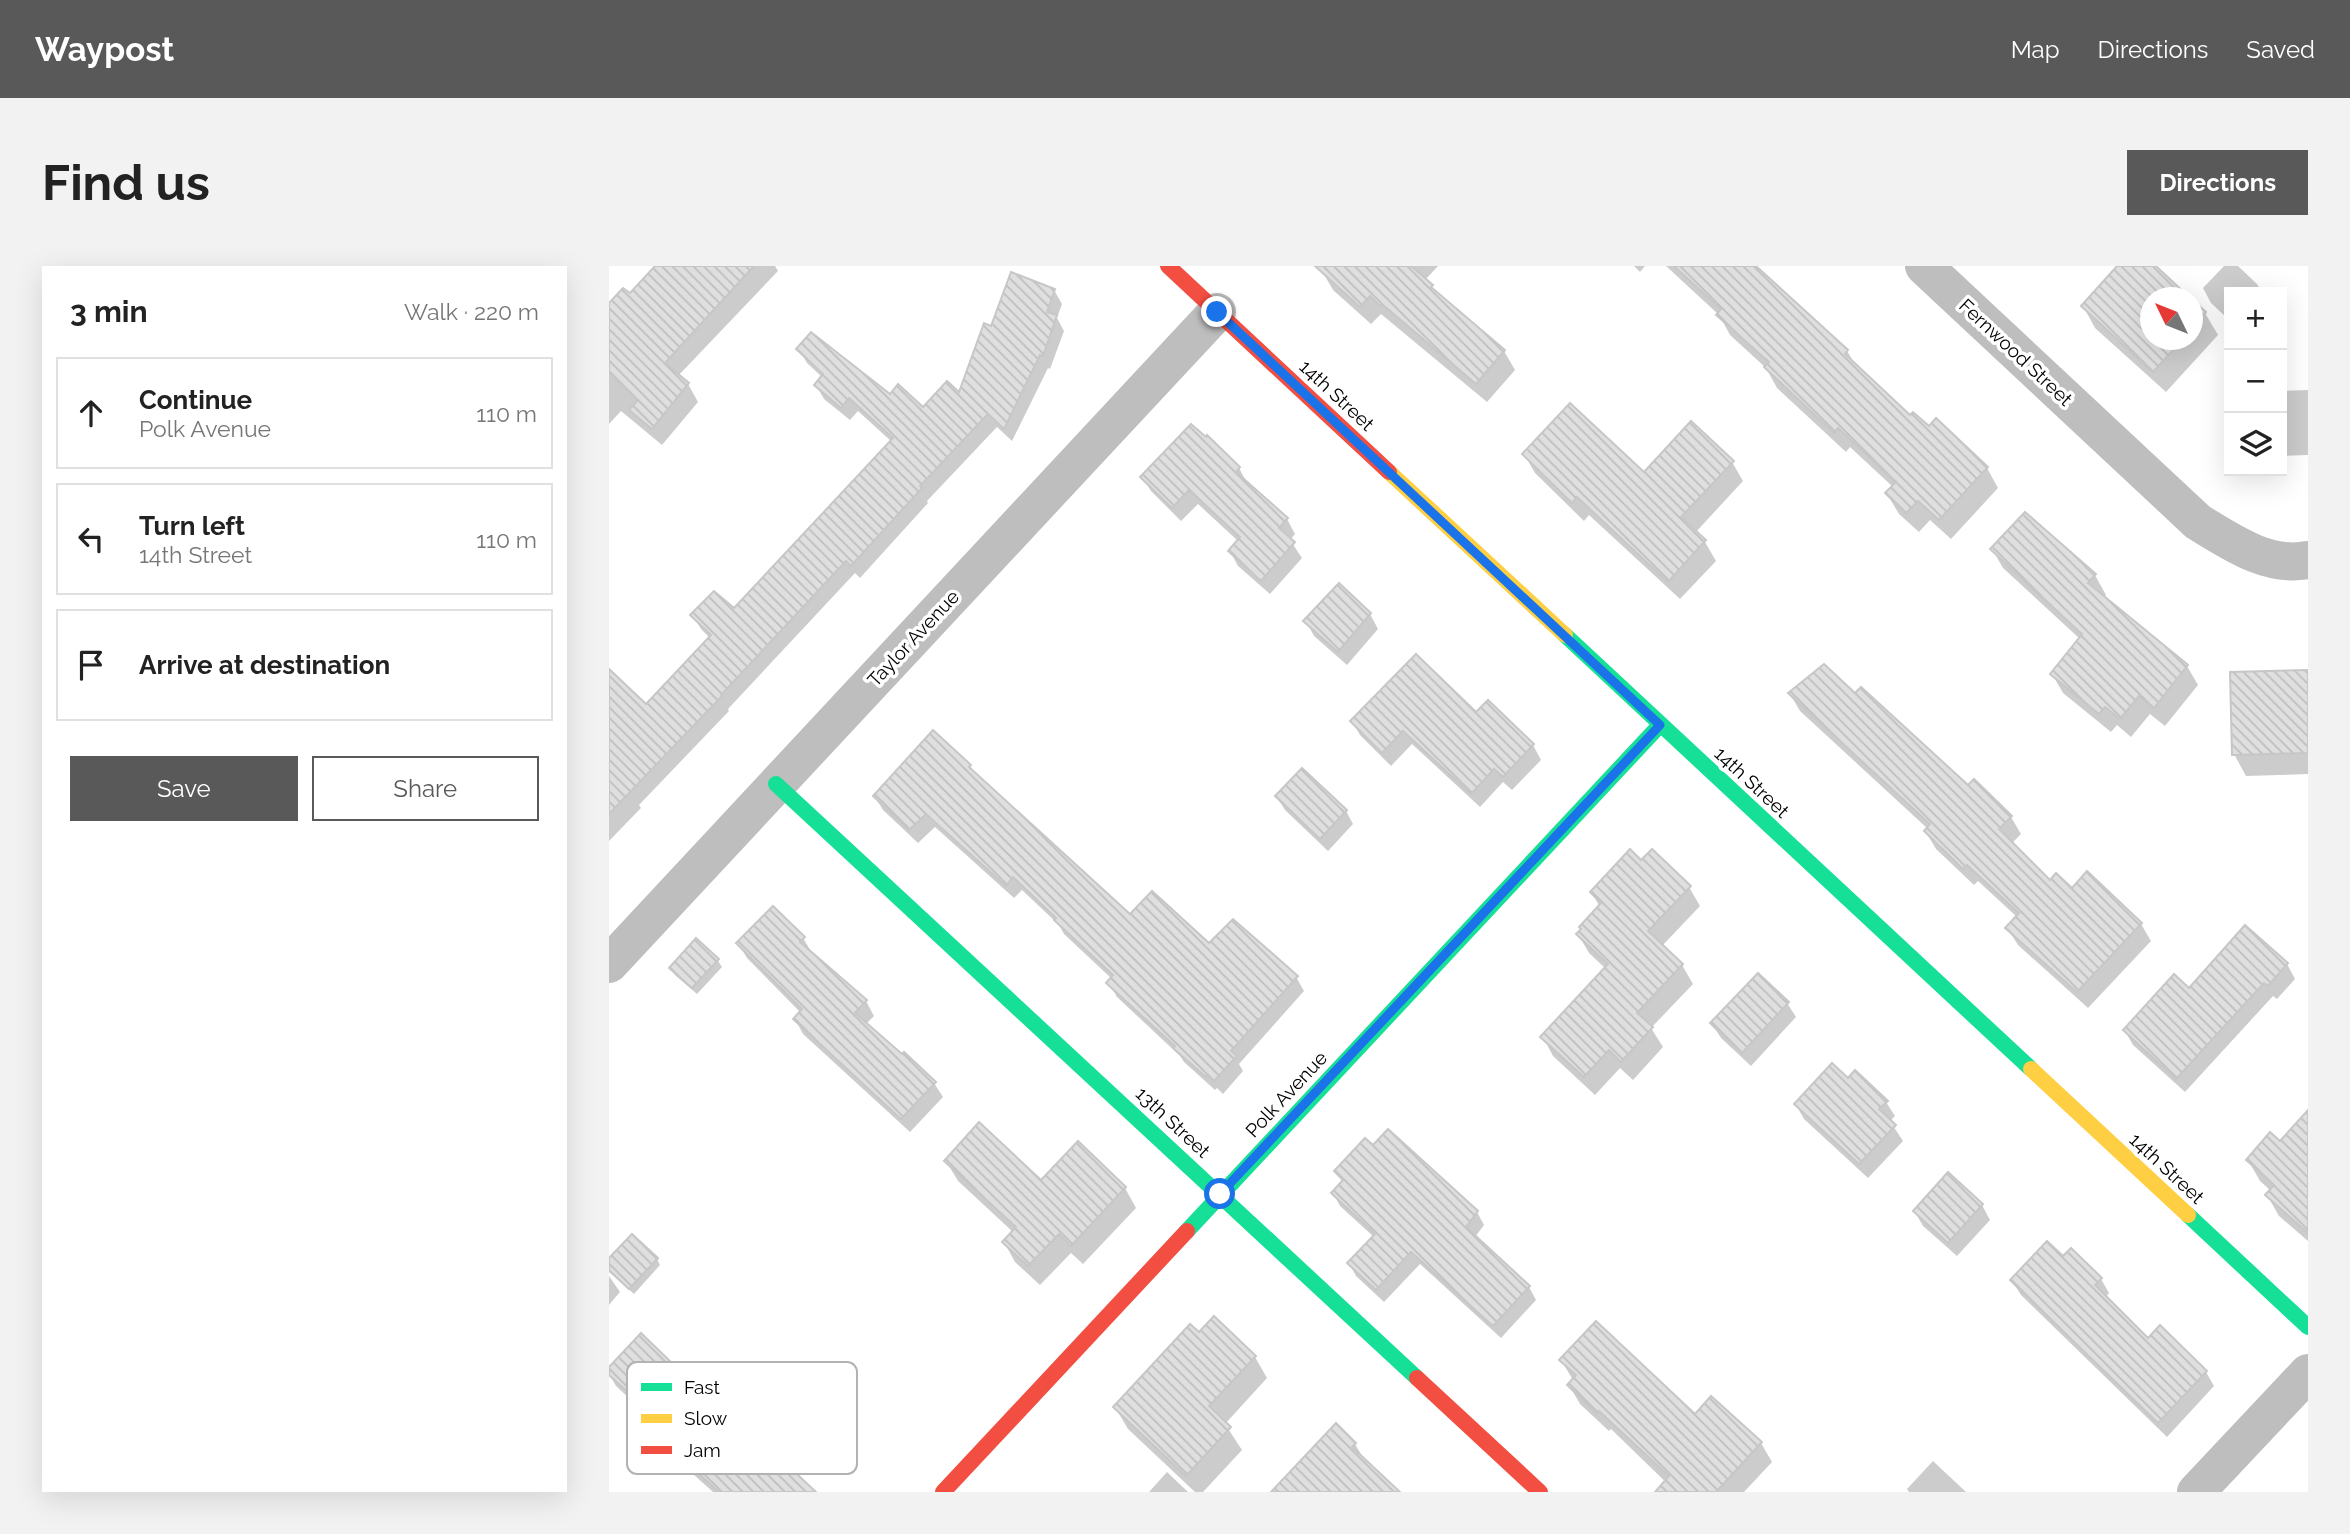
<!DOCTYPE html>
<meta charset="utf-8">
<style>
body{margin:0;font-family:Raleway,sans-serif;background:#f2f2f2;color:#222}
.controls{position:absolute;right:21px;top:21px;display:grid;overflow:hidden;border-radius:0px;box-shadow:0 7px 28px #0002}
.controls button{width:63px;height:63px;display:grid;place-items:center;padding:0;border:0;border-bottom:2px solid #e0e0e0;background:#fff;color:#222;font:35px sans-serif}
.compass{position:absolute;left:1531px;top:21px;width:63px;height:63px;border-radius:50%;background:#fff;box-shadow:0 7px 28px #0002;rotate:313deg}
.stop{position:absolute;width:21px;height:21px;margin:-16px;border:5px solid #1a73e8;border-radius:50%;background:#fff}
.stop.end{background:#1a73e8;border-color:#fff;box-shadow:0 2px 7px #0008}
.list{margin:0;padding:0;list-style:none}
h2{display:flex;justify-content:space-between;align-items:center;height:91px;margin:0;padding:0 28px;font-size:30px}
h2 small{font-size:23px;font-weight:400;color:#767676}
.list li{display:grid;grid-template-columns:46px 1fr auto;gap:21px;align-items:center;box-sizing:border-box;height:112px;margin:0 14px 14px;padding:0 14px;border:2px solid #e0e0e0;border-radius:0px}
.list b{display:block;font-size:26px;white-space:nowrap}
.list p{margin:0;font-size:23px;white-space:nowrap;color:#767676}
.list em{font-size:23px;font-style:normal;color:#767676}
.actions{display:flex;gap:14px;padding:21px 28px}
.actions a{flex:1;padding:16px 0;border:2px solid #595959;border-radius:0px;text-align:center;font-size:24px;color:#595959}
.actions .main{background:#595959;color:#fff}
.icon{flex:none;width:38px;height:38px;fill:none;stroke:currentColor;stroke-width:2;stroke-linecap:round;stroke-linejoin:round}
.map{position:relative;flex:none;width:1699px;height:1226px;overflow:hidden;border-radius:0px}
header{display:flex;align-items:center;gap:42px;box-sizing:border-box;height:98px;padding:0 35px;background:#595959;color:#fff}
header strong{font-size:33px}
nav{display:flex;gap:38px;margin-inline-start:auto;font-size:24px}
.intro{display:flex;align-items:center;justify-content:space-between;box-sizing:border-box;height:168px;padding:0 42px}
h1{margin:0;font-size:49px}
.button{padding:18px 32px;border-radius:0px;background:#595959;color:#fff;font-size:24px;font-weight:700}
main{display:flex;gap:42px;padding:0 42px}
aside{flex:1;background:#fff;border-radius:0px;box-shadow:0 7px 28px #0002}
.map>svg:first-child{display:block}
.shadow{fill:#0003}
.building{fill:url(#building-back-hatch);stroke:#c7c7c7;stroke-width:2}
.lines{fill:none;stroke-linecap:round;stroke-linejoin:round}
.street{stroke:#bebebe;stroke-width:38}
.fast{stroke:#16e098;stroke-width:16}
.slow{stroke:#ffcf43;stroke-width:16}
.jam{stroke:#f24e42;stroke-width:16}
.route{stroke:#1a73e8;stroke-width:9}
.labels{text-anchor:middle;stroke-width:7;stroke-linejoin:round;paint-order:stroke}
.street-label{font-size:19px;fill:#000;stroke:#fff}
.key{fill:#fff;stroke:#b2b2b2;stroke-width:2}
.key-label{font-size:19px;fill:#000}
</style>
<header>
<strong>Waypost</strong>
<nav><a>Map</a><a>Directions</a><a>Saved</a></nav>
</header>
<div class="intro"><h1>Find us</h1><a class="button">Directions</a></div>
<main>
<aside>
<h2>3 min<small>Walk · 220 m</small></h2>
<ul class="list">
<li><svg class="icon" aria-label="ahead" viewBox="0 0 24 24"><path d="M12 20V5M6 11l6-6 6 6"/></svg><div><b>Continue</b><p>Polk Avenue</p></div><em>110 m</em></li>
<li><svg class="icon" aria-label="left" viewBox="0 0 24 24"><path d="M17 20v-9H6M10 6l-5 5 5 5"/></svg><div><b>Turn left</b><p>14th Street</p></div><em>110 m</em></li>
<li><svg class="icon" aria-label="arrive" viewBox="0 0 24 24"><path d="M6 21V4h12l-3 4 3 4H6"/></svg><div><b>Arrive at destination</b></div></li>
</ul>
<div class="actions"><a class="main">Save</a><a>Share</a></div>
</aside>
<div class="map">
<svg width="1699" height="1226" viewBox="0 0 1699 1226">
<defs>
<pattern id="building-back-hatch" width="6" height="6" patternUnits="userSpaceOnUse" patternTransform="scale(1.75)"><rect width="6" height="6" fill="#dfdfdf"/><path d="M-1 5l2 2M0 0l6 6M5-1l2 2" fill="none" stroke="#bebebe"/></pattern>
</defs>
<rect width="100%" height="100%" fill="#fff"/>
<g class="shadow">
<polygon points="50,0 166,0 169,5 69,110 79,118 89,136 53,179 12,145 0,158 0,40 21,30"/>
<polygon points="718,0 829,0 816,14 827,28 895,85 906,104 878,136 772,48 762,58 724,24 713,5"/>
<polygon points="1025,0 1036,0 1031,6"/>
<polygon points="1057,0 1146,0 1238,85 1247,100 1302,151 1378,202 1389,222 1342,273 1321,254 1310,266 1290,248 1278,228 1284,221 1241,181 1237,186 1168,122 1157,102 1121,69 1110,49"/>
<polygon points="1510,0 1544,0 1542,74 1584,74 1584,36 1596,47 1609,69 1557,126 1486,62 1474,40"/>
<polygon points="1615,0 1629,0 1648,18 1653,26 1620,26 1620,54 1602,37 1594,22"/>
<polygon points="445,24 453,38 448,52 455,65 441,103 439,102 403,175 388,161 318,235 319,237 251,312 246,307 119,443 120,445 30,539 32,542 0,575 0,471 37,440 101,372 92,363 84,349 125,345 283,176 249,145 241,154 215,133 207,119 214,112 198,97 190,83 281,130 314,143 351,130 383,62"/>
<polygon points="1699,124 1699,189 1673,190 1673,125"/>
<polygon points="915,188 1035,208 1123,196 1134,215 1086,267 1096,276 1107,295 1071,333 980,249 975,255 926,207"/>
<polygon points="630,202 638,217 678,253 686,268 681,274 693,292 661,328 629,300 621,285 629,275 589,238 572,255 542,225 533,211"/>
<polygon points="1416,248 1486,309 1497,329 1494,332 1578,400 1589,419 1556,460 1541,448 1522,471 1508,459 1502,466 1454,427 1443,408 1471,373 1394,302 1383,283"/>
<polygon points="761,348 769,363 738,399 705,370 697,355"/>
<polygon points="1699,406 1699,508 1637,510 1625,488"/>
<polygon points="1181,428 1246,430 1359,522 1402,551 1412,568 1402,578 1441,616 1532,658 1542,675 1479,742 1409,679 1398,662 1408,651 1369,615 1365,619 1327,583 1317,566 1319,563 1191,445"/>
<polygon points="879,437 924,479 932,494 903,524 894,516 871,541 803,478 782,500 751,469 743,455 867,449"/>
<polygon points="361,500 365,507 521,650 687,711 695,725 630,798 634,805 614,828 608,822 606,824 575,796 571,790 508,731 500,717 503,713 455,668 450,659 413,624 405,632 326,561 309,577 274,544 266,531"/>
<polygon points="668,531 737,545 744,558 719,585 676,544"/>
<polygon points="1033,596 1080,621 1091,640 1053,680 1073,699 1084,718 1042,762 1054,781 1024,814 1011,802 986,829 944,790 934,771 997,703 980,687 969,668 991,641 983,627"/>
<polygon points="1636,662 1678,698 1686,713 1668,733 1664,730 1576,826 1524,779 1516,765 1580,725"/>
<polygon points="194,672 203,687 257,735 265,750 257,758 325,817 334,831 301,866 194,768 186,753 192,747 138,692 129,677"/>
<polygon points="87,675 109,695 113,701 88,728 66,709 63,702"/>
<polygon points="1178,737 1187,751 1142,800 1112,772 1103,758"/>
<polygon points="1239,814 1277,836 1286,850 1281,855 1294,875 1259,912 1195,853 1187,839"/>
<polygon points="1699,846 1699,975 1670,950 1658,929 1662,925 1651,915 1639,894 1672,877"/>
<polygon points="469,878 516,922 527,942 474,998 462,987 431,1019 406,996 395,976 404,966 349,915 337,895 432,916"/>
<polygon points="764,881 868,946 875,959 866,971 920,1021 927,1034 892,1072 811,998 775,1036 747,1010 740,997 765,971 731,940 724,927 734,917 727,905"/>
<polygon points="1373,939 1381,954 1348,990 1314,960 1306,946"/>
<polygon points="48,993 51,999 25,1028 0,1006 0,994"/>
<polygon points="1454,993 1492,1013 1500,1027 1496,1032 1539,1074 1597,1106 1605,1120 1558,1171 1412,1029 1403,1015"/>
<polygon points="0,1010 11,1026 0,1039"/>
<polygon points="590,1068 646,1091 658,1112 616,1158 633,1184 594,1226 586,1226 519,1163 506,1141"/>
<polygon points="952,1094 1152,1177 1163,1196 1135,1226 1067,1226 1002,1163 1000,1165 971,1138 960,1119 964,1114"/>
<polygon points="63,1099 71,1113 38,1149 7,1120 0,1108 0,1104"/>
<polygon points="167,1139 176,1154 154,1178 205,1226 104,1226 75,1200 67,1186"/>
<polygon points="746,1178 757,1197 782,1226 664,1226"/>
<polygon points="1324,1195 1357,1226 1300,1226 1298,1223"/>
<polygon points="558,1206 579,1226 540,1226"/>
</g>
<g class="building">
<polygon points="46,0 145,0 56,97 80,117 43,163 20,144 29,134 0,106 0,37 14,22 21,27"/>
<polygon points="706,0 802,0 824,19 822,21 896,84 867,118 773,38 771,40 761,30 751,41"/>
<polygon points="1065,0 1147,0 1239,84 1236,88 1301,149 1304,146 1320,160 1327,152 1379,201 1330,254 1309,235 1297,247 1276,227 1287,216 1229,162 1225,167 1155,101 1160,96 1107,49 1112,43"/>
<polygon points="1508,0 1547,0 1581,32 1542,32 1542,74 1573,74 1544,106 1472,40"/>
<polygon points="402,6 446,23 438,46 448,49 434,90 431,89 395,163 379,148 311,220 313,222 242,300 237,295 112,429 113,430 0,548 0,403 37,438 102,369 81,349 105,325 125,342 284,172 240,132 232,142 205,119 214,108 187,83 202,66 281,128 289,118 314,141 338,115 350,126 375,57 382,60"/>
<polygon points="1584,34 1597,46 1584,62"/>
<polygon points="961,137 1035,206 1082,155 1125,195 1072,251 1097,274 1059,316 968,231 963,237 913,188"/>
<polygon points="582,158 597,171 598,169 631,201 627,206 679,252 670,262 686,276 652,315 619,285 631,271 580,224 563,242 531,211"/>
<polygon points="1416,246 1487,308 1479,317 1579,399 1545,442 1530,430 1511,453 1496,441 1490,448 1441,408 1473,368 1381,283"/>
<polygon points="730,317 762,347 729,386 694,355"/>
<polygon points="807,388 867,446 879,434 925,478 894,511 885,503 862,528 794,465 773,487 741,455"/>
<polygon points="1215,398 1246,427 1252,421 1359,519 1365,513 1403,550 1390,563 1441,614 1447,607 1463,622 1478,605 1533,657 1468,726 1396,662 1410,647 1358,599 1354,603 1315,565 1321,558 1179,427"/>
<polygon points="1699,404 1699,487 1623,489 1621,406"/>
<polygon points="324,464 362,499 360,501 521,648 543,625 600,677 624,653 689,710 622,785 628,790 605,815 599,809 597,811 564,782 566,780 497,717 504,709 445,654 447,652 404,611 397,620 317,548 300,564 264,530"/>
<polygon points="693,502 738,544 711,573 666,530"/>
<polygon points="1021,583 1032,594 1043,583 1082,620 1039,665 1074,698 1028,747 1044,761 1012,796 1000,784 975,811 931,771 999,698 967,668 972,663 970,661 992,637 981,626"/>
<polygon points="164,640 196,671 191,676 258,734 246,747 293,788 295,786 327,816 292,853 184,753 193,743 127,677"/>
<polygon points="1636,659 1679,697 1659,720 1655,717 1567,813 1514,764 1565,708 1580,722"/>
<polygon points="87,672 110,693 83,722 60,702"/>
<polygon points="1149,707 1180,736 1133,787 1101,757"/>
<polygon points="1223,797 1239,812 1246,804 1279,835 1270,843 1287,859 1250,898 1185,838"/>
<polygon points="1699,844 1699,967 1656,929 1665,919 1637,894 1661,866 1671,875"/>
<polygon points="370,856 432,914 469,875 517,921 462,980 450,968 419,1000 393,976 407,961 335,895"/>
<polygon points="779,863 869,945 857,961 921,1020 884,1060 802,986 767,1024 738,997 766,968 722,927 734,914 725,905 756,872 764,879"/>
<polygon points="1339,906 1374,938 1339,977 1304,945"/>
<polygon points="23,968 49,992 20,1023 0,1004 0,992"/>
<polygon points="1438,975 1454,990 1462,982 1493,1012 1486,1019 1539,1072 1551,1059 1598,1105 1549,1157 1401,1014"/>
<polygon points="605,1050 647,1090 600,1140 622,1161 577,1210 504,1141 581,1058 590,1066"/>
<polygon points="987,1055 1086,1148 1102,1130 1153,1176 1107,1226 1046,1226 1060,1210 990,1145 988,1147 958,1119 967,1109 950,1094"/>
<polygon points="32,1067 64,1098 29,1135 0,1109 0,1101"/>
<polygon points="135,1108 169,1138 143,1166 207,1226 110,1226 65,1185"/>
<polygon points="727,1157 747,1177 743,1181 791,1226 662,1226"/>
</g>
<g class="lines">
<g class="street">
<path d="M1315 0 1589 256C1622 276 1659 302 1699 294"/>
<polyline points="0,698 608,46"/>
<polyline points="1587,1226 1699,1107"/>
</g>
<g class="fast">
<polyline points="956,369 1422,803"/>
<polyline points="167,518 808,1112"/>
<polyline points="1579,949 1699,1061"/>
<polyline points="578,965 1051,459"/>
</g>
<g class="slow">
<polyline points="780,206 956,369"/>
<polyline points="1422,803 1579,949"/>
</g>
<g class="jam">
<polyline points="559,0 780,206"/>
<polyline points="808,1112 931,1226"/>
<polyline points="334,1226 578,965"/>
</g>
</g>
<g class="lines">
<polyline class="route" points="608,46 1051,459 611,928"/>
</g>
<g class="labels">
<g class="street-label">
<text transform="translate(1407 86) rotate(43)" y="7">Fernwood Street</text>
<text transform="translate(728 129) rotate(43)" y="7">14th Street</text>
<text transform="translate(304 372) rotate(-47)" y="7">Taylor Avenue</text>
<text transform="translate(1143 516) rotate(43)" y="7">14th Street</text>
<text transform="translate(677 828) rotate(-47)" y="7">Polk Avenue</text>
<text transform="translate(564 856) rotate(43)" y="7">13th Street</text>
<text transform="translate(1558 902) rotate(43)" y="7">14th Street</text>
</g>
</g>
<rect x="18" y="1096" width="230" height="112" rx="10" class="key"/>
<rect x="32" y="1117" width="31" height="8" fill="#16e098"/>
<rect x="32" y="1148" width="31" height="9" fill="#ffcf43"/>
<rect x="32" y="1180" width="31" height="8" fill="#f24e42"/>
<g class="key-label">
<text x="75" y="1128">Fast</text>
<text x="75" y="1159">Slow</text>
<text x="75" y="1191">Jam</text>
</g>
</svg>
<div class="controls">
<button>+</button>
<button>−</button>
<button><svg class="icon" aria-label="layers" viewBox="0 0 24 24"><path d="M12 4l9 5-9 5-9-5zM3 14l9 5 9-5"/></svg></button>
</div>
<svg class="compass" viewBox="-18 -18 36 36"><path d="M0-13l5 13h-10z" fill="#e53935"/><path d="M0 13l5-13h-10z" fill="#767676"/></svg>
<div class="stop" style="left:611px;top:928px"></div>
<div class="stop end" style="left:608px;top:46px"></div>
</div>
</main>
